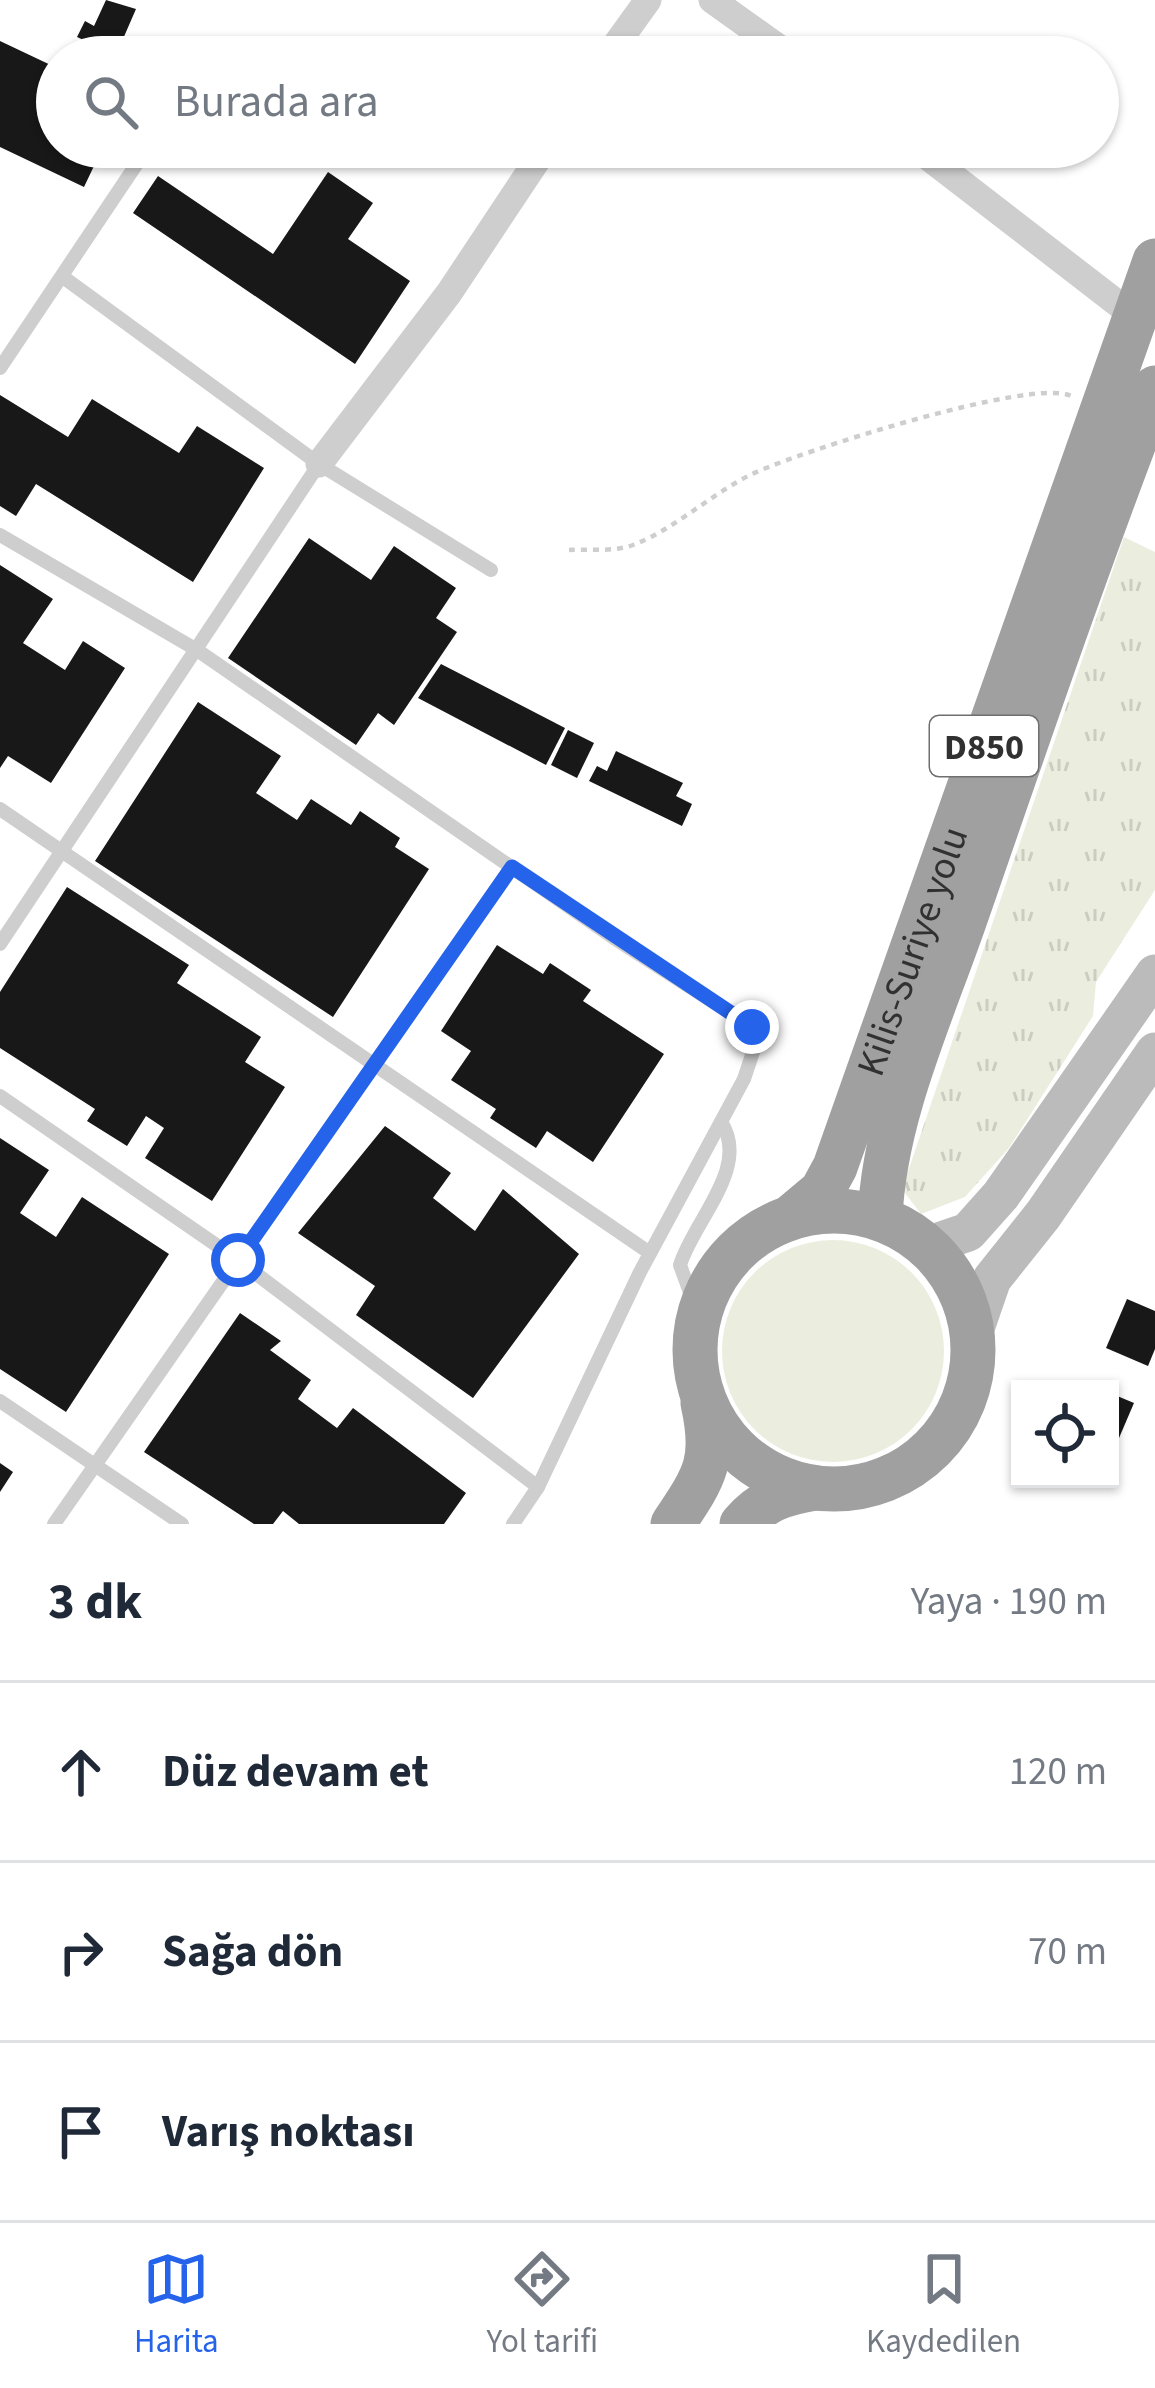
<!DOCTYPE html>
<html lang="tr">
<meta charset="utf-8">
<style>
body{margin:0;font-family:"Source Sans 3",sans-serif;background:#f6f6f7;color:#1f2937}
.controls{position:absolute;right:36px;bottom:36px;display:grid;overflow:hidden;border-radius:0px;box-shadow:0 3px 9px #0004}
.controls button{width:108px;height:108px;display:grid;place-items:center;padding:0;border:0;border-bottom:3px solid #e0e1e3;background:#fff;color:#1f2937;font:60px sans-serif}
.stop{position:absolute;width:36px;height:36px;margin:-27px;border:9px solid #2563eb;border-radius:50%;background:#fff}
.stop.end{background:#2563eb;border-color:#fff;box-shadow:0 3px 12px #0008}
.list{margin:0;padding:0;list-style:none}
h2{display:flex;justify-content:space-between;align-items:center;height:156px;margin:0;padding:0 48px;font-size:51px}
h2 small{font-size:39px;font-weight:400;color:#747a83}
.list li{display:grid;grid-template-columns:78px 1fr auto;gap:36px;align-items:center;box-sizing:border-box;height:180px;padding:0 48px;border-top:3px solid #e0e1e3}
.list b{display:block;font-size:45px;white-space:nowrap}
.list em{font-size:39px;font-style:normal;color:#747a83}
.icon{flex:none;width:66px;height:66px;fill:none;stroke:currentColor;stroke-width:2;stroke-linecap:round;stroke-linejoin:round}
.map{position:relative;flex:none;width:1155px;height:1524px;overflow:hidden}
.search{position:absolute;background:#fff;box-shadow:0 3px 9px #0004;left:36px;right:36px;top:36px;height:132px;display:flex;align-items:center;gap:30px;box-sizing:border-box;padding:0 42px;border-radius:66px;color:#747a83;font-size:45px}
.sheet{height:696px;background:#fff}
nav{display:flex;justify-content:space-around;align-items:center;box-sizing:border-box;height:168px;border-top:3px solid #e0e1e3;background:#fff;font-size:33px;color:#747a83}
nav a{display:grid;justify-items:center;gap:6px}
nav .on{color:#2563eb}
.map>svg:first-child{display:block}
.grass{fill:#ebeedf}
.park{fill:url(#park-tufts)}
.building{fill:#181818}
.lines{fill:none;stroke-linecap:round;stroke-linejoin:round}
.path{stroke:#cecece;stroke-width:4.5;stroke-dasharray:6 6;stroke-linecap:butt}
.service{stroke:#cecece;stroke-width:14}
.minor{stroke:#cecece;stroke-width:27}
.secondary{stroke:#bbb;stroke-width:39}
.trunk{stroke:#a0a0a0;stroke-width:45}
.route{stroke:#2563eb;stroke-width:15}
.labels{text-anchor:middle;stroke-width:12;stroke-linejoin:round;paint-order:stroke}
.shield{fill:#fff;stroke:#6f6f6f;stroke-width:3}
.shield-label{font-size:36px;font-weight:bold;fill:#313131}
.street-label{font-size:39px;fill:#313131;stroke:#fff}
</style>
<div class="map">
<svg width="1155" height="1524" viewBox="0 0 1155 1524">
<defs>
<pattern id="park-tufts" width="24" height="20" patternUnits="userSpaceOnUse" patternTransform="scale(3)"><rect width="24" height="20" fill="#ebeedf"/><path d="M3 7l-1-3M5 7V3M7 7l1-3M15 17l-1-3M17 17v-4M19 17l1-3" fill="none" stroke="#cacdc0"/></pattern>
</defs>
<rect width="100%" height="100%" fill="#fff"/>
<circle class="grass" cx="833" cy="1351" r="111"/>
<polygon class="park" points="1124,537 1155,552 1155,890 1096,982 1093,1016 1009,1148 965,1197 921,1214 902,1189"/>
<g class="building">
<polygon points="106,0 136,9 116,55 77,37 85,21 94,26"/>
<polygon points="0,41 57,68 57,147 103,147 84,187 0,147"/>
<polygon points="328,172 373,203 348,239 410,281 355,364 133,213 158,176 273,254"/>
<polygon points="0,395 68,437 92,399 179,453 197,426 264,468 193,582 36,484 16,516 0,506"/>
<polygon points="309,538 371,580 394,546 456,588 436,618 457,632 394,725 378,713 356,745 228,658"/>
<polygon points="0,565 53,599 23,643 65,670 83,641 125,668 51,783 8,756 0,768"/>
<polygon points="441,664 565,728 546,765 418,698"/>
<polygon points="198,702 281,756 256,793 297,820 311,799 351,825 360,811 400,838 395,847 429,869 333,1017 95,861"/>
<polygon points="568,730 594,743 577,778 551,765"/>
<polygon points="616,751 683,783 676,796 692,804 682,826 589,781 597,766 607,771"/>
<polygon points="67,887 189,965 177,983 261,1037 245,1062 285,1087 212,1201 145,1158 164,1128 146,1116 127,1146 87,1121 95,1109 0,1048 0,992"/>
<polygon points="497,945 543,974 550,963 591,990 583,1001 664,1054 593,1162 547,1131 536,1148 490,1118 496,1109 451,1080 471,1051 441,1031"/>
<polygon points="385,1126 451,1173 433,1198 475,1231 503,1189 579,1254 473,1398 356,1315 375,1286 298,1233"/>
<polygon points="0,1138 49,1170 20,1213 56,1237 82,1197 169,1254 66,1412 0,1369"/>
<polygon points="1127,1299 1155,1311 1155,1349 1148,1366 1106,1348"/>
<polygon points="240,1313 281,1341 270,1350 311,1380 298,1399 337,1428 353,1408 466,1493 444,1524 299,1524 283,1511 273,1524 254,1524 144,1452"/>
<polygon points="1110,1393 1134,1403 1119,1438 1110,1434"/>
<polygon points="0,1463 13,1472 0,1492"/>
</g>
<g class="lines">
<path class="path" d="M569 550C588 549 615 552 633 545 675 529 711 494 752 474 799 452 1032 377 1071 396"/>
<g class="service">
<polyline points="63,277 319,464 491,570"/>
<polyline points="0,368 148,147"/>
<polyline points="0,535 197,650 614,938 752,1027 753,1052 744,1079 640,1272 538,1487 513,1524"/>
<polyline points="0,809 650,1253"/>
<polyline points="0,944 319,464"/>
<polyline points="0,1096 238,1260 538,1487"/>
<path d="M699 1317 680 1265C694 1220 751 1167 721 1122"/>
<polyline points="0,1401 182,1524"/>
<polyline points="54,1524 512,867"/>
</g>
<g class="minor">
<polyline points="712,0 792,57"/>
<polyline points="607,57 648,0"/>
<polyline points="915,147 1139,320"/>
<polyline points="319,464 449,293 546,147"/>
</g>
<g class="secondary">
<polyline points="927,1246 968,1232 1001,1195 1155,974"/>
<polyline points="972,1337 992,1279 1043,1215 1155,1052"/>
</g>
<g class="trunk">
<circle cx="834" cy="1350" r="139"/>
<path id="s1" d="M791 1217 822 1191 835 1167 1155 261"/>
<path d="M880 1218C884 1115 934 1010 967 913 1028 737 1088 561 1155 388"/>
<path d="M673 1524C705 1476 716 1461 703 1403"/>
<path d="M742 1524C763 1500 784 1493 815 1488"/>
</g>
</g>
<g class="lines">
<polyline class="route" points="238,1260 512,867 752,1027"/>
</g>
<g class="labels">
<rect class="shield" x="930" y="716" width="108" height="60" rx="9"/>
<g class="shield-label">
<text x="984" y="759">D850</text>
</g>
<g class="street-label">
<text dy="14" stroke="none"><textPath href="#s1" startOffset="297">Kilis-Suriye yolu</textPath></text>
</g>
</g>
</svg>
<div class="controls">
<button><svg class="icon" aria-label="locate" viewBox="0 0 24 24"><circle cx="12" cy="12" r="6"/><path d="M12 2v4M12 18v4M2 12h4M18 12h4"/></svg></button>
</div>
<div class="stop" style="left:238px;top:1260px"></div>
<div class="stop end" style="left:752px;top:1027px"></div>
<div class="search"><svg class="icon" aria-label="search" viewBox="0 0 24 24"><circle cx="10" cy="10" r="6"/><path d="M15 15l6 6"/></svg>Burada ara</div>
</div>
<section class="sheet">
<h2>3 dk<small>Yaya · 190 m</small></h2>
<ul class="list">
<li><svg class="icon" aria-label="ahead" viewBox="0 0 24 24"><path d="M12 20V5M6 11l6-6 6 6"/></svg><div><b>Düz devam et</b></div><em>120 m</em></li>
<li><svg class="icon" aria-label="right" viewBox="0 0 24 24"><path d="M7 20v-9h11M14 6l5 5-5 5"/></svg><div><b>Sağa dön</b></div><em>70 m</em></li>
<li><svg class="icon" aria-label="arrive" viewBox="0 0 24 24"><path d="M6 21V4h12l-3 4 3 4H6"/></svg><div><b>Varış noktası</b></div></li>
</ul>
</section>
<nav>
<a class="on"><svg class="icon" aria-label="map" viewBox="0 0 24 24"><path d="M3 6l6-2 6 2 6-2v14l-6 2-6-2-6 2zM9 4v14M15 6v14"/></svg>Harita</a>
<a><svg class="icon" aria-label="directions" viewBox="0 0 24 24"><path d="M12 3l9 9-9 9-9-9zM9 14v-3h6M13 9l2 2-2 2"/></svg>Yol tarifi</a>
<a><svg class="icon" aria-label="saved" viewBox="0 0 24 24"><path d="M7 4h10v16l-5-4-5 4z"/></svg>Kaydedilen</a>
</nav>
